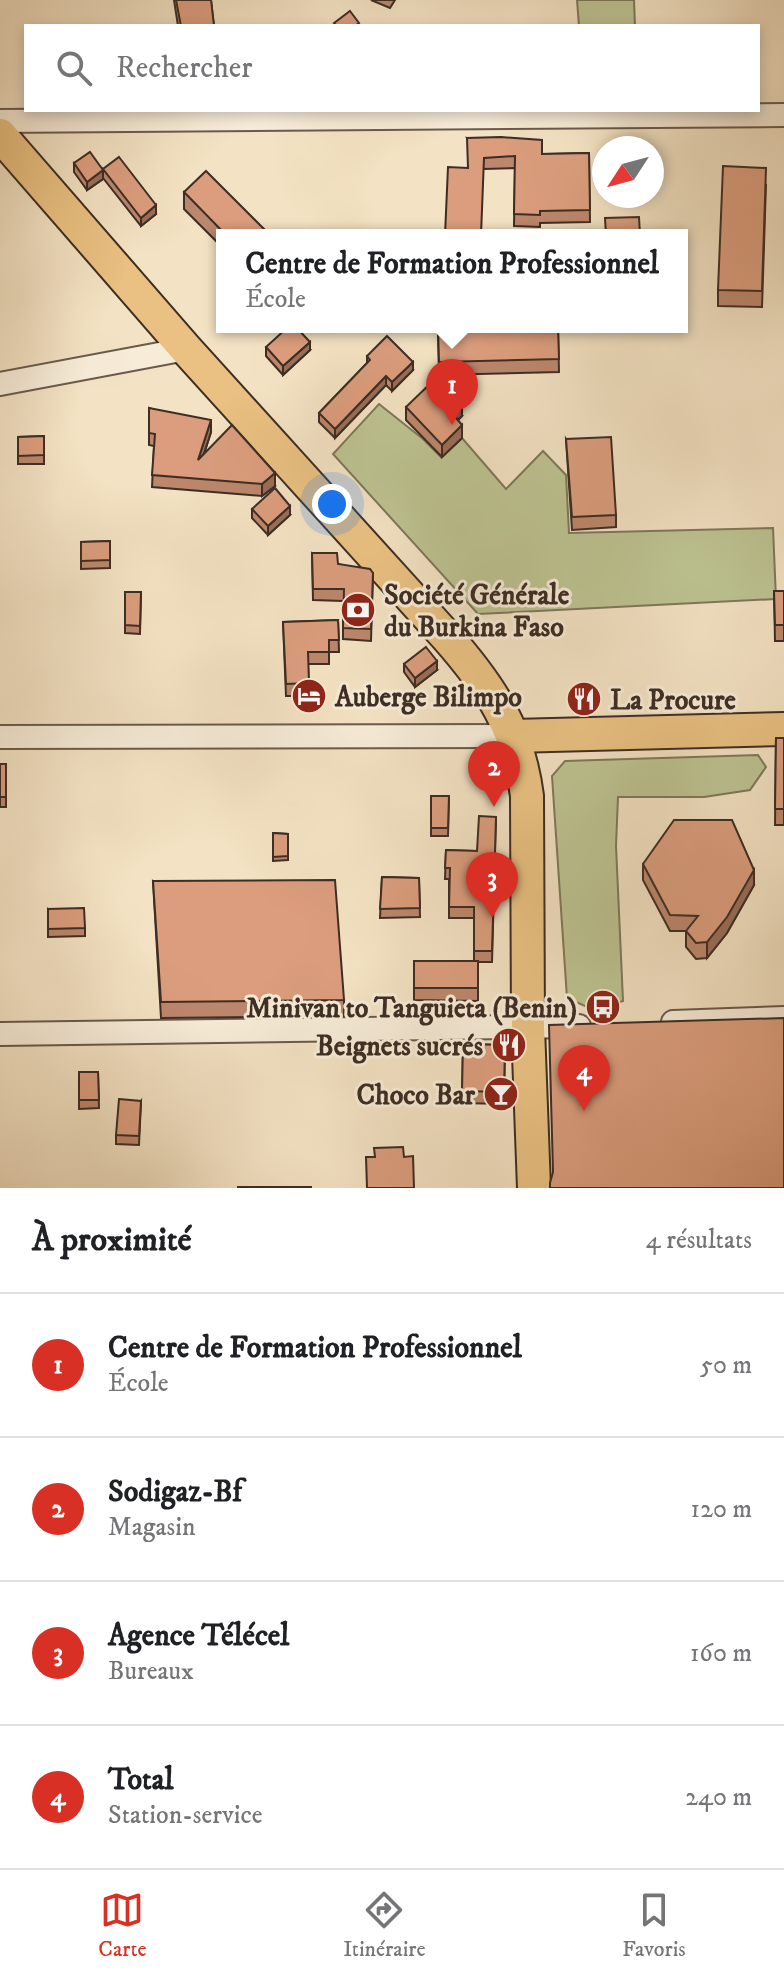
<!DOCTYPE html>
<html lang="fr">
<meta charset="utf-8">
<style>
body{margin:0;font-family:"IM FELL DW Pica",serif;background:#f2f2f2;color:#202124}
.compass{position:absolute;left:592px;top:136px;width:72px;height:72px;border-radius:50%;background:#fff;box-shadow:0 4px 12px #0003;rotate:234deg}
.you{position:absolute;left:332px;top:504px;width:28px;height:28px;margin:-20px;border:6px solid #fff;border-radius:50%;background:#1a73e8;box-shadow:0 0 0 12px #1a73e833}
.badge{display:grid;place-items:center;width:52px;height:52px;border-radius:50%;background:#d93025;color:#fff;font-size:26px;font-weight:700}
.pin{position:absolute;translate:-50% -66px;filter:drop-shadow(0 2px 4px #0008)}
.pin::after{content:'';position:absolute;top:42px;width:28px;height:24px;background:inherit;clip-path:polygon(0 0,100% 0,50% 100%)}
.popup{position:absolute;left:216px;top:229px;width:472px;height:104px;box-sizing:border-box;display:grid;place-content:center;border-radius:0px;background:#fff;filter:drop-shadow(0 2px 6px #0005);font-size:26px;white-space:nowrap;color:#757577}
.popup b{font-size:30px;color:#202124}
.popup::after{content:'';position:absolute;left:50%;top:100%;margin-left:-16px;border:16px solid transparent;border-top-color:#fff}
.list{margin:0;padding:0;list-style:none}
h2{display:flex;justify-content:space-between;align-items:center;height:104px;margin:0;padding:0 32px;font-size:34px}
h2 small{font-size:26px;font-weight:400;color:#757577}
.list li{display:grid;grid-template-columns:52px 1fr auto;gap:24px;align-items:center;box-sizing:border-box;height:144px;padding:0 32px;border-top:2px solid #e0e0e0}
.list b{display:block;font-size:30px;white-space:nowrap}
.list p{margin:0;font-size:26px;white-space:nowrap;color:#757577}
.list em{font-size:26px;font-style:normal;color:#757577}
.icon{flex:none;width:44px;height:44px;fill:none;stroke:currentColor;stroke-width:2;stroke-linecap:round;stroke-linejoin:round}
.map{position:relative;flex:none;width:784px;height:1188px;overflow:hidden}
.search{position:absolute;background:#fff;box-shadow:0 4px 12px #0003;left:24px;right:24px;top:24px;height:88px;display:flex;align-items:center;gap:20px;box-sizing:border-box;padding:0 28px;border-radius:0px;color:#757577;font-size:30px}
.sheet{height:680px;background:#fff}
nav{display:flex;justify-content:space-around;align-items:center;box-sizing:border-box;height:112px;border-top:2px solid #e0e0e0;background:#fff;font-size:22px;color:#757577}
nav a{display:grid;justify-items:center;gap:4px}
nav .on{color:#d93025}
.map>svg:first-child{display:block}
.green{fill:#bdc392;stroke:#7d785b;stroke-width:2}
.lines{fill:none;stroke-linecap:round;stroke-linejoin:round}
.minor-casing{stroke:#6a5a4c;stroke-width:26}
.highway-casing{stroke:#3d2d24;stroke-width:36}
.minor{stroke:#f7ecd8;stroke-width:22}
.highway{stroke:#eac182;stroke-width:32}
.wall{fill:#bc876c;stroke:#3d2d24;stroke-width:2}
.shaded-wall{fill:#996e58;stroke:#3d2d24;stroke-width:2}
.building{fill:#db9d7d;stroke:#3d2d24;stroke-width:2}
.labels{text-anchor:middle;stroke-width:6;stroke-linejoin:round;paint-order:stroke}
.poi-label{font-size:28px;font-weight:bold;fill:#3d2d24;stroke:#f7ecd8;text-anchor:start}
</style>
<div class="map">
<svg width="784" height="1188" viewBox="0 0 784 1188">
<rect width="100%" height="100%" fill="#f3e2c3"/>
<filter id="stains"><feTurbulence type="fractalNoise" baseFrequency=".0025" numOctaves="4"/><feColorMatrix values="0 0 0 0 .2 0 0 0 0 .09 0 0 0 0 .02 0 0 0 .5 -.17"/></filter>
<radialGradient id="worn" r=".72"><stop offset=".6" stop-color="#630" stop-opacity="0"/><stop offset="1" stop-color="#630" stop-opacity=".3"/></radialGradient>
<g class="green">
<polygon points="577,0 634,0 635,26 579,26"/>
<polygon points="379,404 423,439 441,457 462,438 506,489 543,451 566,475 569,533 773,528 776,599 478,614 333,454"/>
<polygon points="758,755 766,767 750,790 704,797 618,797 616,846 623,1001 594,1010 567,998 552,776 565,761"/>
</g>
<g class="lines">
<g class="minor-casing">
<g id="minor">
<polyline points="0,121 784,115"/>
<polyline points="0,384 186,349"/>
<polyline points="0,737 513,736"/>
<polyline points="673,1022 784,1018"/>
<polyline points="0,1034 579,1026"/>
</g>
</g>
<g class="highway-casing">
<g id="highway">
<path d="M0 135 186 349 446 636C491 687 518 728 527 796L528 1028 534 1188"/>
<polyline points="513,736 784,729"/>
</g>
</g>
<use href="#minor" class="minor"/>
<use href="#highway" class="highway"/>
</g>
<g class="wall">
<polygon points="174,0 211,0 214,26 178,26"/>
<polygon points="371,0 395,0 390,8"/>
<polygon points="467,138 542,154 589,153 590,222 540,223 540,227 514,226 515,168 484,169"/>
<polygon points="74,163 103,179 87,190 74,172"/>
<polygon points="103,169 156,214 141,226 103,178"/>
<polygon points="766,184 762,307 718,306 718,290"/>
<polygon points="184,192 270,235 222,235 222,247 184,209"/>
<polygon points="558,327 559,372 439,375 438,329"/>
<polygon points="266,347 310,350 283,375 266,356"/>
<polygon points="367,356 413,370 392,391 386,385 335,438 319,422 319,413 367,363"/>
<polygon points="406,407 462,416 458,420 462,438 442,457 406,420"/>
<polygon points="149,408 211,432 204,454 275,486 262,496 152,487 154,446 149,445"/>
<polygon points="44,436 44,464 18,464 18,437"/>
<polygon points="566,439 616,515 616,527 572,530"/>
<polygon points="252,509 290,515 268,535 252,518"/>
<polygon points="110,541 110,568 81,569 81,542"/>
<polygon points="312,553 338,564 373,573 371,641 343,639 343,601 313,600"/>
<polygon points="774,591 784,591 784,641 775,641"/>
<polygon points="125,592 141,592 140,634 125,633"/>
<polygon points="338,620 339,652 329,652 329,664 308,664 309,696 286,696 283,622"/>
<polygon points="404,664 437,670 415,687 404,672"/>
<polygon points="776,738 784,738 784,825 775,825"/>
<rect x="0" y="764" width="6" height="43"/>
<polygon points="431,796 449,796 448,836 431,836"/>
<polygon points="496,817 492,962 478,962 478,1001 414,1000 414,961 474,961 474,918 449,918 449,879 445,879 446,850 477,851"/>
<polygon points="273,833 288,834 288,860 273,861"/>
<polygon points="643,864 754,885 727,933 707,958 696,959 686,947 686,931 670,931 643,880"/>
<polygon points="382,877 419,878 420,917 380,918"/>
<polygon points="153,881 344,1000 344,1016 161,1018"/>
<polygon points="48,909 85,928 85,936 48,937"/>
<polygon points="463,1044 505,1045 504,1104 462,1103"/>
<polygon points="79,1072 98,1072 99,1108 79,1109"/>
<polygon points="141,1101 139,1145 116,1144 116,1135"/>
</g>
<g class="shaded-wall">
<polygon points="103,170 103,179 87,190 87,182"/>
<polygon points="156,205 156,214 141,226 141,218"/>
<polygon points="310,342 310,350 283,375 283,366"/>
<polygon points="413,362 413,370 392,391 392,382"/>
<polygon points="386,376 386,385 335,438 335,429"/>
<polygon points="462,404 462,416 452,425 452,413"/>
<polygon points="211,420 211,432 198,472 198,460"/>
<polygon points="462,425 462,438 442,457 442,445"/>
<polygon points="275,473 275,486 262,496 262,484"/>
<polygon points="290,506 290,515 268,535 268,526"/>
<polygon points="437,661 437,670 415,687 415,678"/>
<polygon points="754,870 754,885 727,933 707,958 707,942"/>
</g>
<g class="building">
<polygon points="176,0 211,0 214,26 181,26"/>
<polygon points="350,11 359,23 355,26 337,26 334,23"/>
<polygon points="501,137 542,140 542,154 589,153 590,210 540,211 540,215 514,214 515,156 484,158 481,235 445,235 448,167 468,168 467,138"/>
<polygon points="90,152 103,170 87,182 74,163"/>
<polygon points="119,157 156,205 141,218 103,169"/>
<polygon points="723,166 766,168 762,291 718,290"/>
<polygon points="206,171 270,235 226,235 184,192"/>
<polygon points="639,217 640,235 606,235 605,218"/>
<polygon points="288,327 296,327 310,342 283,366 266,347"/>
<polygon points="512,327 558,327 559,359 439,362 438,329"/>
<polygon points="387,336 413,362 392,382 386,376 335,429 319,413 370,360 367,356"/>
<polygon points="434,380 439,385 439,380 462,404 452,413 462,425 442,445 406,407"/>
<polygon points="149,408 211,420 198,460 232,425 275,473 262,484 152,475 155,434 149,433"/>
<polygon points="44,436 44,455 18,456 18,437"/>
<polygon points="611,437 616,515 572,517 566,439"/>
<polygon points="275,488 290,506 268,526 252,509"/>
<polygon points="110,541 110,560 81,561 81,542"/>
<polygon points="312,553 337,553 338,564 370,569 373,573 371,629 343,628 344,589 313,589"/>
<polygon points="774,591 784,591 784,625 775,625"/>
<polygon points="125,592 141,592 140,626 125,625"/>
<polygon points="338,620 339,640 329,640 329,652 308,652 309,683 286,684 283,622"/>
<polygon points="426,647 437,661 415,678 404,664"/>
<polygon points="776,738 784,738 784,809 775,809"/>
<rect x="0" y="764" width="6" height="33"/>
<polygon points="431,796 449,796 448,828 431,828"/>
<polygon points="479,816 496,817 492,951 474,951 474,907 449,907 450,868 445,868 446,850 477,851"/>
<polygon points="674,820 732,820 754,870 727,917 707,942 696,943 686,931 698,916 670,915 643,864"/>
<polygon points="273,833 288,834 288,856 273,857"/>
<polygon points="382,877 419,878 420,908 380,909"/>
<polygon points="335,880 344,1000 161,1002 153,881"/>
<polygon points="84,908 85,928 48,929 48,909"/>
<rect x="414" y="961" width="64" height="27"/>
<polygon points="784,1018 784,1188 550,1188 550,1183 553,1172 549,1025"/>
<polygon points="463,1044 505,1045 504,1092 462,1091"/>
<polygon points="79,1072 98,1072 99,1100 79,1100"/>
<polygon points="119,1099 141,1101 139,1136 116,1135"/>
<polygon points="403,1147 404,1157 413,1156 414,1188 367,1188 366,1157 375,1157 374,1148"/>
<rect x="238" y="1187" width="73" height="1"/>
</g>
<defs>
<g id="bank-disc" transform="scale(1.8)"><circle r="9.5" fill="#8f2418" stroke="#f7ecd8"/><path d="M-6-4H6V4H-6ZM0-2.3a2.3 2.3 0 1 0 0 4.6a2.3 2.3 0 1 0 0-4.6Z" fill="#fff"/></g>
<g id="hotel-disc" transform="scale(1.8)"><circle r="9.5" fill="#8f2418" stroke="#f7ecd8"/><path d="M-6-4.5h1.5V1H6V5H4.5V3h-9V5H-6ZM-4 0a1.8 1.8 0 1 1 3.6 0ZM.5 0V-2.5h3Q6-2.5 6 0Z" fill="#fff"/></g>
<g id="restaurant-disc" transform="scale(1.8)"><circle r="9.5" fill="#8f2418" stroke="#f7ecd8"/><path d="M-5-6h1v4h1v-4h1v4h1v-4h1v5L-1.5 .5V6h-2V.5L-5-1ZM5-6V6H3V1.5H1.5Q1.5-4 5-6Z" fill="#fff"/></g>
<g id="bus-disc" transform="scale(1.8)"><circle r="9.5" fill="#8f2418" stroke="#f7ecd8"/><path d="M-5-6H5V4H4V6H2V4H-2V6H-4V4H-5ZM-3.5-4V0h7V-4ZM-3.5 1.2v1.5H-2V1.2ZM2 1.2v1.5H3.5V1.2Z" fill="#fff"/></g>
<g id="bar-disc" transform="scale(1.8)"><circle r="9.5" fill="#8f2418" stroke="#f7ecd8"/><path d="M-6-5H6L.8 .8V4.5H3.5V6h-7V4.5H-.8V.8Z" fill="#fff"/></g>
</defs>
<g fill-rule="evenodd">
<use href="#bank-disc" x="358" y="610"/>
<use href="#hotel-disc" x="309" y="696"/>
<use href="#restaurant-disc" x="584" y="699"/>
<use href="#bus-disc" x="603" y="1007"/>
<use href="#restaurant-disc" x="509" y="1045"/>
<use href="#bar-disc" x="501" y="1094"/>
</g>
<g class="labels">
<g class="poi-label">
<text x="384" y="604">Société Générale<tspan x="384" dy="32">du Burkina Faso</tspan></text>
<text x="335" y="706">Auberge Bilimpo</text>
<text x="610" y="709">La Procure</text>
<text x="577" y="1017" text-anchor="end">Minivan to Tanguieta (Benin)</text>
<text x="483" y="1055" text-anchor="end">Beignets sucrés</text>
<text x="475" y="1104" text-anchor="end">Choco Bar</text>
</g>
</g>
<rect width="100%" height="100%" filter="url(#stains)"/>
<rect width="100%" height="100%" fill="url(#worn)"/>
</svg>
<svg class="compass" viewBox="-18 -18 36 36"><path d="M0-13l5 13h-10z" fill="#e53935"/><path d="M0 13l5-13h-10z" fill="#757577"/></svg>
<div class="you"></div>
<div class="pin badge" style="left:452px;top:425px">1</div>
<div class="popup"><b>Centre de Formation Professionnel</b>École</div>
<div class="pin badge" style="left:494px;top:807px">2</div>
<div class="pin badge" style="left:492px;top:918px">3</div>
<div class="pin badge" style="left:584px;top:1111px">4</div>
<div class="search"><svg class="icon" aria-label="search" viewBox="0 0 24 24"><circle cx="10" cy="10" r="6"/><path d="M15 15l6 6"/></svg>Rechercher</div>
</div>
<section class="sheet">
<h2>À proximité<small>4 résultats</small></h2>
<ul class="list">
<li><span class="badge">1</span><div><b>Centre de Formation Professionnel</b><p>École</p></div><em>50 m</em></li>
<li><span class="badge">2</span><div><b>Sodigaz-Bf</b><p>Magasin</p></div><em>120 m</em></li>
<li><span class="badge">3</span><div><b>Agence Télécel</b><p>Bureaux</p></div><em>160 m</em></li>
<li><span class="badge">4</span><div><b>Total</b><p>Station-service</p></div><em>240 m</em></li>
</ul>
</section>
<nav>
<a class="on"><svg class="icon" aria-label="map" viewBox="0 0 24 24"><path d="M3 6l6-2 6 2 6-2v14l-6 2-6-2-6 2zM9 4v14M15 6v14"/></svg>Carte</a>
<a><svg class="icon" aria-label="directions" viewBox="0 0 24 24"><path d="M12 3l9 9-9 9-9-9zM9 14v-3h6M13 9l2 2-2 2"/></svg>Itinéraire</a>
<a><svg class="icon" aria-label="saved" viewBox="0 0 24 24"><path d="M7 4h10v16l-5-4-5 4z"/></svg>Favoris</a>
</nav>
